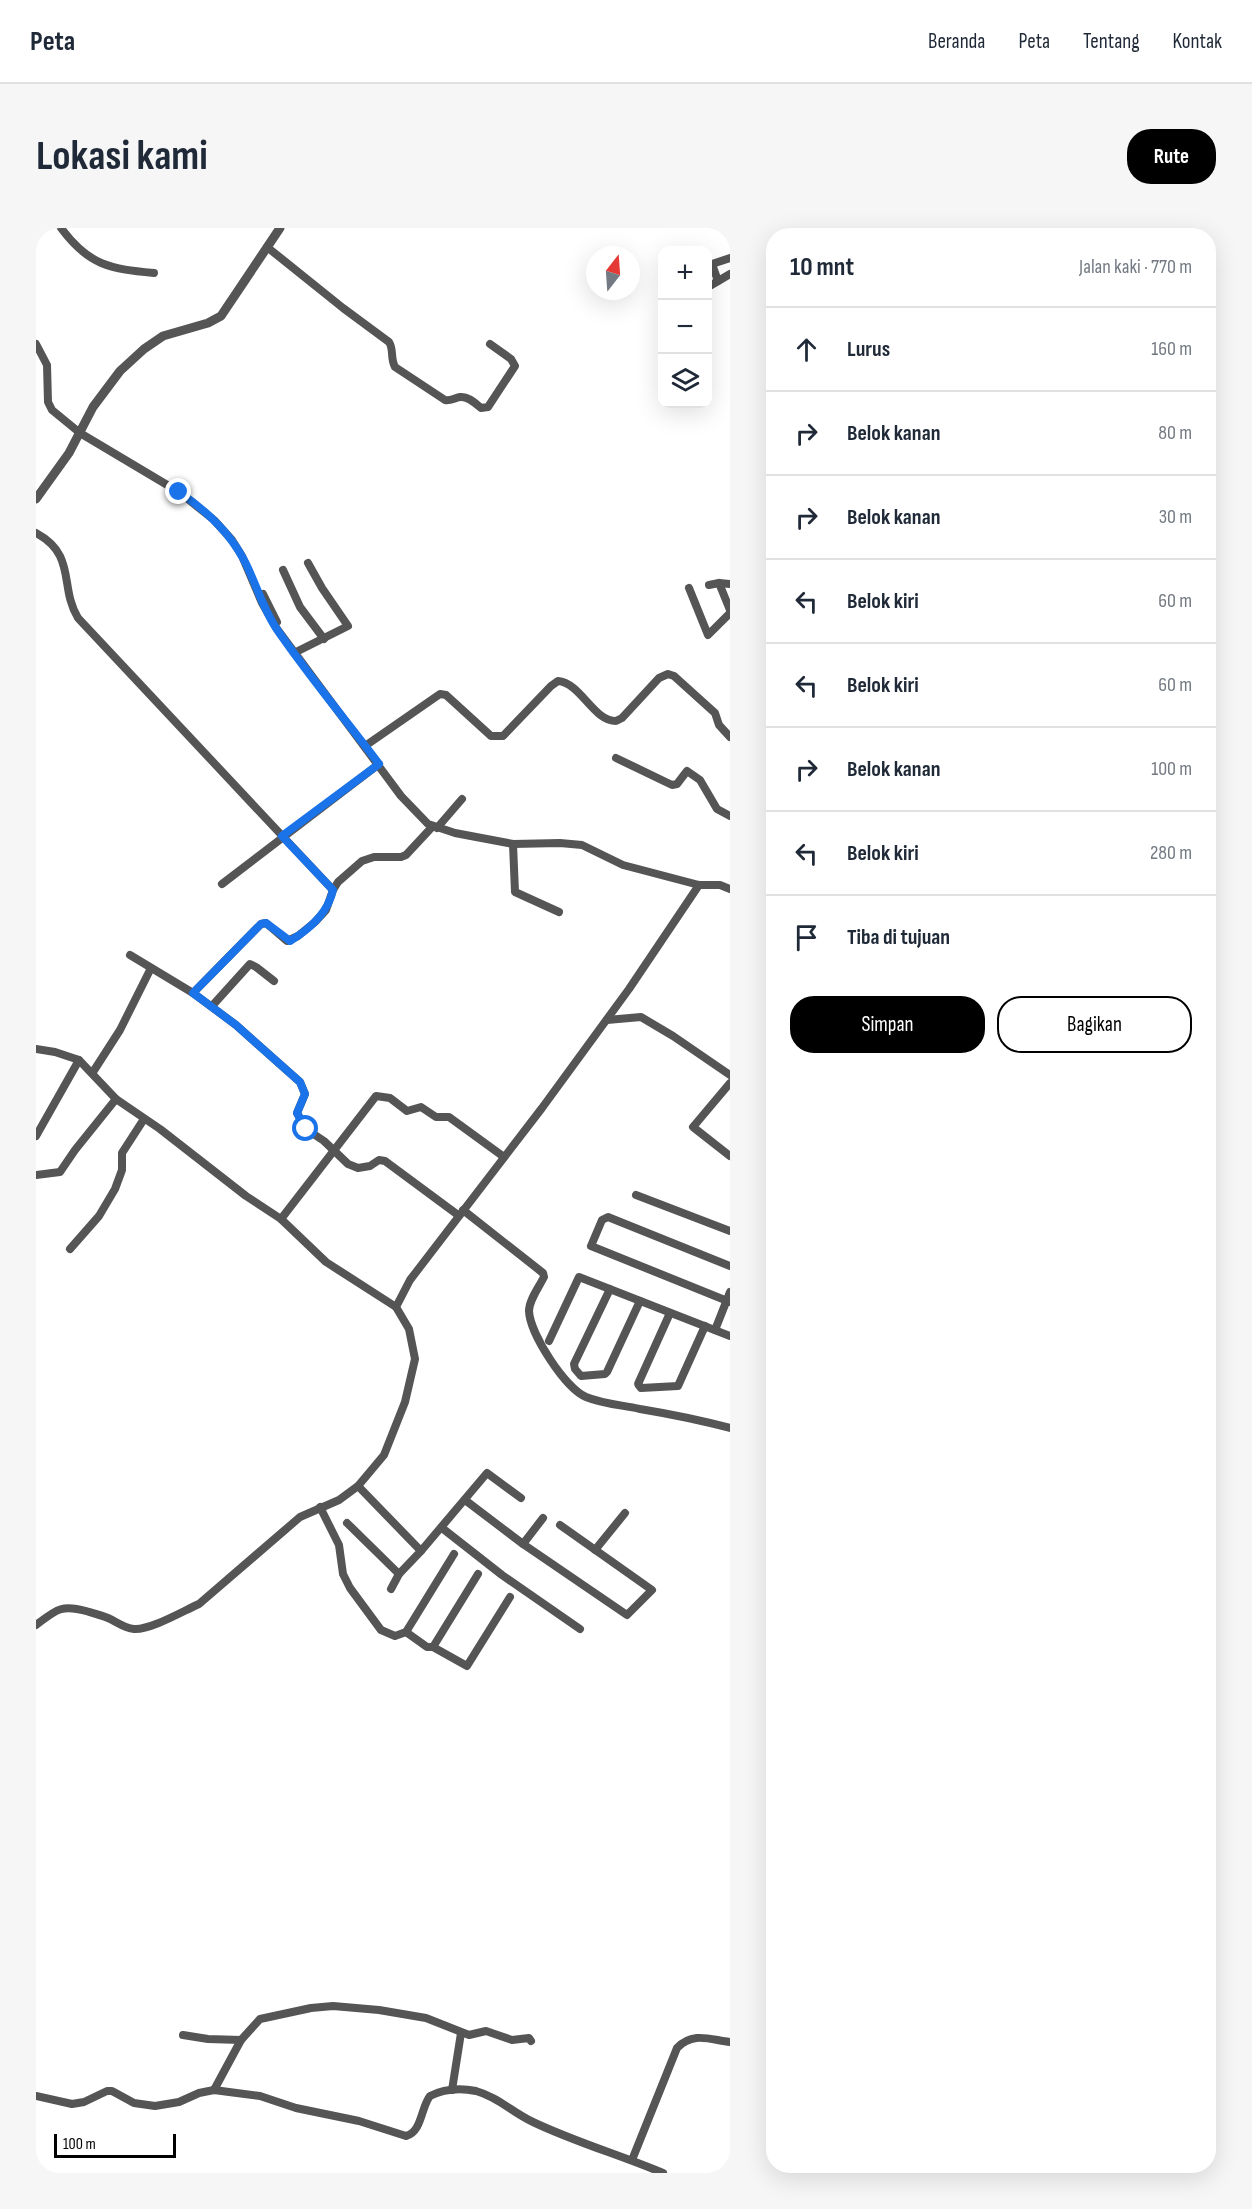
<!DOCTYPE html>
<html lang="id">
<meta charset="utf-8">
<style>
body{margin:0;font-family:"Sofia Sans Condensed",sans-serif;background:#f6f6f7;color:#1f2937}
.controls{position:absolute;right:18px;top:18px;display:grid;overflow:hidden;border-radius:12px;box-shadow:0 6px 24px #0002}
.controls button{width:54px;height:54px;display:grid;place-items:center;padding:0;border:0;border-bottom:2px solid #e0e1e3;background:#fff;color:#1f2937;font:30px sans-serif}
.compass{position:absolute;left:550px;top:18px;width:54px;height:54px;border-radius:50%;background:#fff;box-shadow:0 6px 24px #0002;rotate:17deg}
.scale{position:absolute;left:18px;bottom:15px;width:122px;box-sizing:border-box;padding-left:6px;border:3px solid #000;border-top:0;font-size:16px;line-height:21px;white-space:nowrap;color:#000;-webkit-text-stroke:4px #fff;paint-order:stroke}
.stop{position:absolute;width:18px;height:18px;margin:-14px;border:4px solid #1a73e8;border-radius:50%;background:#fff}
.stop.end{background:#1a73e8;border-color:#fff;box-shadow:0 2px 6px #0008}
.list{margin:0;padding:0;list-style:none}
h2{display:flex;justify-content:space-between;align-items:center;height:78px;margin:0;padding:0 24px;font-size:26px}
h2 small{font-size:20px;font-weight:400;color:#747a83}
.list li{display:grid;grid-template-columns:39px 1fr auto;gap:18px;align-items:center;box-sizing:border-box;height:84px;padding:0 24px;border-top:2px solid #e0e1e3}
.list b{display:block;font-size:22px;white-space:nowrap}
.list em{font-size:20px;font-style:normal;color:#747a83}
.actions{display:flex;gap:12px;padding:18px 24px}
.actions a{flex:1;padding:14px 0;border:2px solid #000;border-radius:24px;text-align:center;font-size:21px;color:#000}
.actions .main{background:#000;color:#fff}
.icon{flex:none;width:33px;height:33px;fill:none;stroke:currentColor;stroke-width:2;stroke-linecap:round;stroke-linejoin:round}
.map{position:relative;flex:none;width:694px;height:1945px;overflow:hidden;border-radius:24px}
header{display:flex;align-items:center;gap:36px;box-sizing:border-box;height:84px;padding:0 30px;background:#fff;border-bottom:2px solid #e0e1e3}
header strong{font-size:28px}
nav{display:flex;gap:33px;margin-inline-start:auto;font-size:21px}
.intro{display:flex;align-items:center;justify-content:space-between;box-sizing:border-box;height:144px;padding:0 36px}
h1{margin:0;font-size:42px}
.button{padding:15px 27px;border-radius:24px;background:#000;color:#fff;font-size:21px;font-weight:700}
main{display:flex;gap:36px;padding:0 36px}
aside{flex:1;background:#fff;border-radius:24px;box-shadow:0 6px 24px #0002}
.map>svg:first-child{display:block}
.lines{fill:none;stroke-linecap:round;stroke-linejoin:round}
.minor{stroke:#555;stroke-width:8}
.tertiary{stroke:#555;stroke-width:9}
.route{stroke:#1a73e8;stroke-width:8}
</style>
<header>
<strong>Peta</strong>
<nav><a>Beranda</a><a>Peta</a><a>Tentang</a><a>Kontak</a></nav>
</header>
<div class="intro"><h1>Lokasi kami</h1><a class="button">Rute</a></div>
<main>
<div class="map">
<svg width="694" height="1945" viewBox="0 0 694 1945">
<rect width="100%" height="100%" fill="#fff"/>
<g class="lines">
<g class="minor">
<path d="M25 0C53 38 75 41 118 45"/>
<path d="M231 19 307 80 353 114C358 121 354 130 359 139L409 172C415 173 418 170 424 169 432 168 439 175 445 180L452 179 479 138 475 131 454 116"/>
<polyline points="682,53 676,36 694,30"/>
<polyline points="672,59 694,46"/>
<polyline points="0,116 11,137 12,174 16,182 44,205 143,264 178,292 196,312 206,328 226,375 241,401 365,568 392,596 419,605 477,616 524,615 546,617 587,637 663,657 684,657 694,661"/>
<path d="M0 305C41 327 23 359 42 390L297 662"/>
<polyline points="247,342 264,379 288,411"/>
<polyline points="683,355 694,382"/>
<polyline points="673,357 683,355 694,356"/>
<polyline points="653,360 672,407 694,385"/>
<polyline points="227,366 241,394"/>
<polyline points="258,425 312,398 286,360 272,335"/>
<path d="M329 518 404 466 410 467 455 508H467L515 458 522 453C545 455 557 493 580 493L586 490 623 450 632 446 638 448 679 485 683 497 694 509"/>
<polyline points="580,530 636,557 641,556 651,543 664,552 681,581 694,588"/>
<polyline points="397,598 370,627 365,629 338,629 326,633 302,654 297,662 290,682 279,694 262,708 251,713 230,695 225,696 157,765 200,797 264,854 269,866 261,885 270,901 288,913 312,936 322,940 334,938 343,932 349,933 422,987"/>
<polyline points="401,600 426,571"/>
<polyline points="477,616 479,664 523,684"/>
<polyline points="186,656 343,536"/>
<polyline points="94,727 157,765"/>
<polyline points="176,778 214,736 220,739 238,753"/>
<polyline points="571,792 605,789 637,808 694,847"/>
<polyline points="0,821 19,824 43,832 80,871 124,901 210,968 245,991 290,1034 360,1079"/>
<polyline points="57,844 84,802 115,740"/>
<polyline points="694,855 657,899 694,928"/>
<polyline points="0,908 43,832"/>
<polyline points="0,947 24,944 39,922 80,871"/>
<polyline points="600,967 694,1003"/>
<path d="M427 982 507 1045 508 1049C503 1059 493 1072 493 1083 494 1106 529 1160 550 1169 567 1176 586 1177 604 1181 634 1186 664 1192 694 1200"/>
<polyline points="245,991 340,868 354,870 371,883 385,879 400,889 413,889 468,929"/>
<polyline points="34,1021 63,988 79,961 86,942 86,925 108,891"/>
<polyline points="694,1038 572,989 566,992 555,1018 694,1074"/>
<polyline points="574,1061 538,1136 539,1141 545,1148 569,1146 571,1144 604,1073"/>
<polyline points="634,1085 602,1156 605,1160 642,1158 669,1098"/>
<polyline points="679,1102 694,1064"/>
<polyline points="513,1113 543,1049 694,1108"/>
<polyline points="322,1258 385,1323 363,1346 355,1361"/>
<polyline points="429,1272 487,1316 507,1290"/>
<polyline points="284,1279 303,1317 307,1346 314,1360 345,1402 359,1408 370,1404 418,1326"/>
<polyline points="311,1295 363,1346"/>
<polyline points="406,1300 466,1347 544,1401"/>
<polyline points="487,1316 591,1387 616,1362 524,1297"/>
<polyline points="559,1322 589,1285"/>
<polyline points="385,1323 451,1245 485,1270"/>
<path d="M0 1397C20 1382 25 1376 50 1383 57 1385 65 1387 72 1390 81 1394 88 1400 98 1401 115 1402 147 1383 163 1376L264 1289 303 1272 322 1258 348 1227 369 1174 379 1131 373 1101 360 1079 374 1052 506 880 593 761 663 657"/>
<polyline points="370,1404 391,1419 397,1419 442,1346"/>
<polyline points="397,1419 431,1438 474,1369"/>
<polyline points="147,1807 172,1811 205,1812"/>
<polyline points="178,1862 205,1812 224,1791 275,1780 297,1778 343,1782 390,1790 433,1807 450,1803 476,1812 493,1810 495,1813"/>
<polyline points="416,1862 425,1805"/>
<path d="M0 1868 36 1876 48 1874 71 1863H76L98 1875 119 1878 143 1874 163 1865 178 1862 193 1864 224 1868 260 1880 323 1893 370 1908C386 1904 385 1879 394 1868 408 1861 425 1860 440 1863 462 1869 477 1885 497 1894 539 1914 584 1927 627 1945"/>
<path d="M596 1932 641 1820C657 1803 675 1812 694 1814"/>
</g>
<polyline class="tertiary" points="0,271 33,225 57,179 84,143 108,121 127,108 172,95 185,88 244,0"/>
</g>
<g class="lines">
<path class="route" d="M143 264C171 283 196 306 211 338 221 359 227 380 240 400 272 447 309 491 343 536L246 608 297 662C292 685 274 701 254 713L230 695 225 696 157 765 200 797 264 854 269 866 261 885 270 901"/>
</g>
</svg>
<div class="controls">
<button>+</button>
<button>−</button>
<button><svg class="icon" aria-label="layers" viewBox="0 0 24 24"><path d="M12 4l9 5-9 5-9-5zM3 14l9 5 9-5"/></svg></button>
</div>
<svg class="compass" viewBox="-18 -18 36 36"><path d="M0-13l5 13h-10z" fill="#e53935"/><path d="M0 13l5-13h-10z" fill="#747a83"/></svg>
<div class="scale">100 m</div>
<div class="stop" style="left:270px;top:901px"></div>
<div class="stop end" style="left:143px;top:264px"></div>
</div>
<aside>
<h2>10 mnt<small>Jalan kaki · 770 m</small></h2>
<ul class="list">
<li><svg class="icon" aria-label="ahead" viewBox="0 0 24 24"><path d="M12 20V5M6 11l6-6 6 6"/></svg><div><b>Lurus</b></div><em>160 m</em></li>
<li><svg class="icon" aria-label="right" viewBox="0 0 24 24"><path d="M7 20v-9h11M14 6l5 5-5 5"/></svg><div><b>Belok kanan</b></div><em>80 m</em></li>
<li><svg class="icon" aria-label="right" viewBox="0 0 24 24"><path d="M7 20v-9h11M14 6l5 5-5 5"/></svg><div><b>Belok kanan</b></div><em>30 m</em></li>
<li><svg class="icon" aria-label="left" viewBox="0 0 24 24"><path d="M17 20v-9H6M10 6l-5 5 5 5"/></svg><div><b>Belok kiri</b></div><em>60 m</em></li>
<li><svg class="icon" aria-label="left" viewBox="0 0 24 24"><path d="M17 20v-9H6M10 6l-5 5 5 5"/></svg><div><b>Belok kiri</b></div><em>60 m</em></li>
<li><svg class="icon" aria-label="right" viewBox="0 0 24 24"><path d="M7 20v-9h11M14 6l5 5-5 5"/></svg><div><b>Belok kanan</b></div><em>100 m</em></li>
<li><svg class="icon" aria-label="left" viewBox="0 0 24 24"><path d="M17 20v-9H6M10 6l-5 5 5 5"/></svg><div><b>Belok kiri</b></div><em>280 m</em></li>
<li><svg class="icon" aria-label="arrive" viewBox="0 0 24 24"><path d="M6 21V4h12l-3 4 3 4H6"/></svg><div><b>Tiba di tujuan</b></div></li>
</ul>
<div class="actions"><a class="main">Simpan</a><a>Bagikan</a></div>
</aside>
</main>
